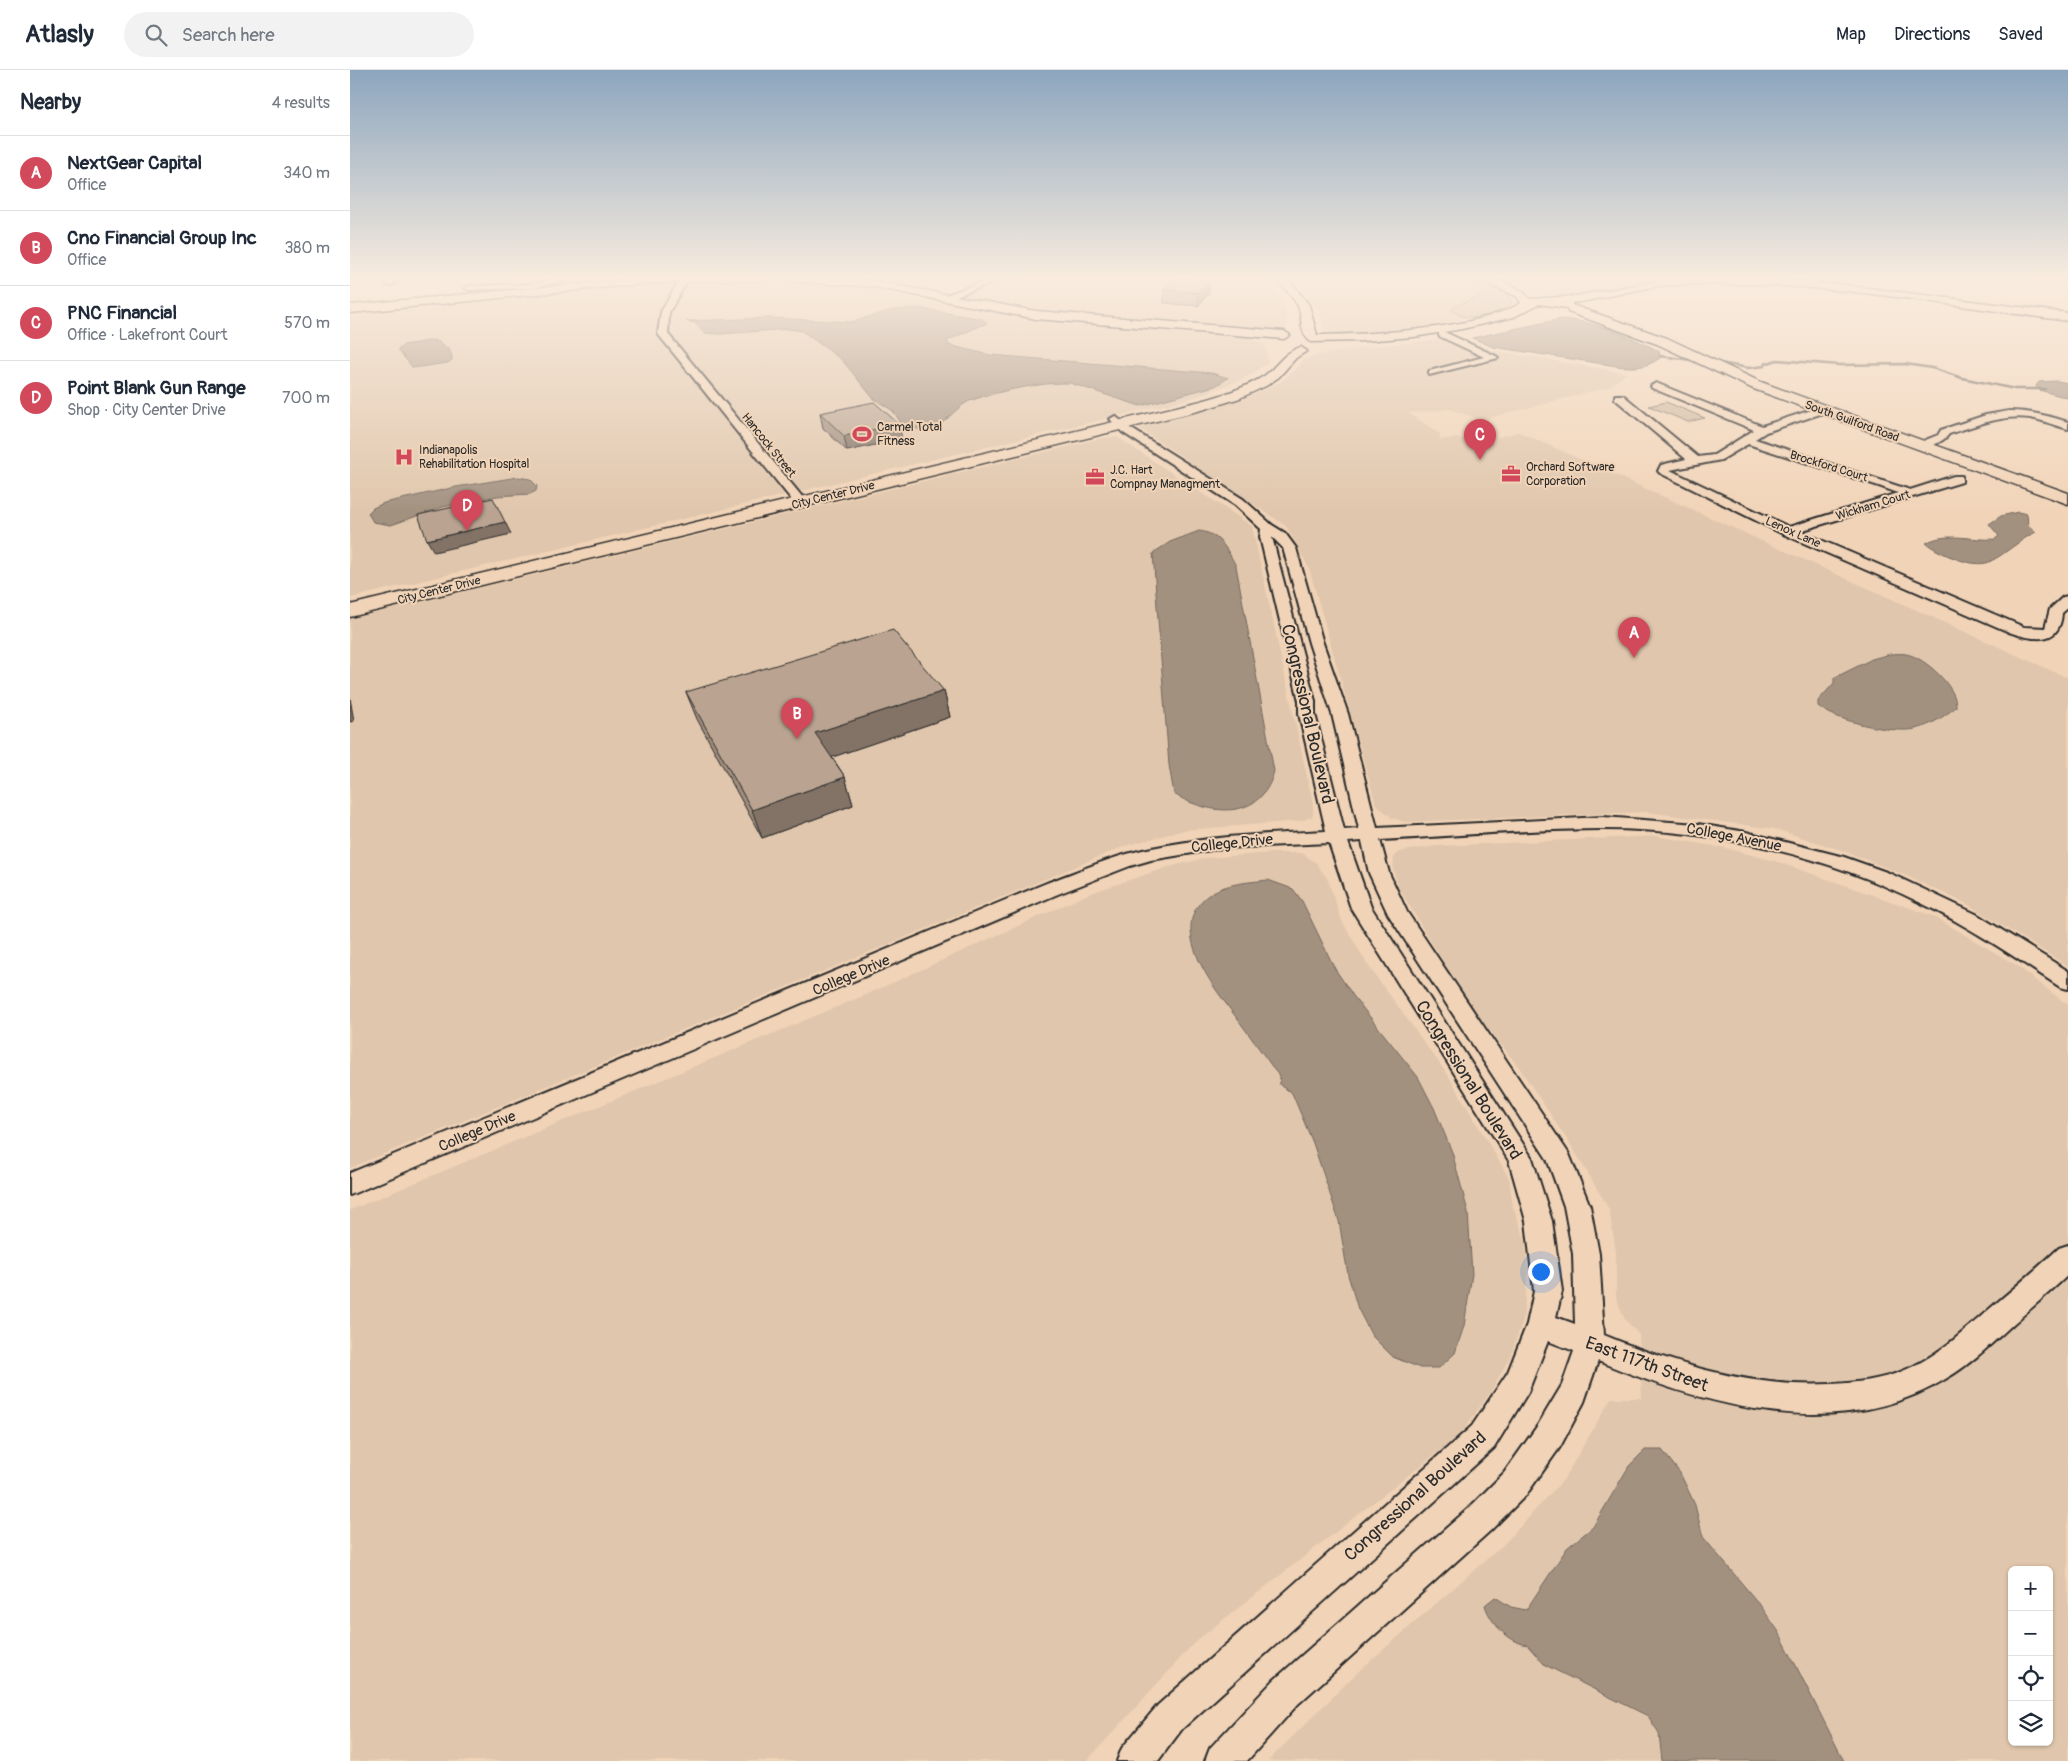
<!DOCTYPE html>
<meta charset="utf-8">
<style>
body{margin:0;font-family:Pangolin,sans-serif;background:#f2f2f3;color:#1f2937}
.controls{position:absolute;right:15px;bottom:15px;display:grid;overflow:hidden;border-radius:8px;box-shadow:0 1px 4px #0004}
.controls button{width:45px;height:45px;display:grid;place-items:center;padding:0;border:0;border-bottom:1px solid #e0e1e3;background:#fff;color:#1f2937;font:25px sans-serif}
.you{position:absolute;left:1190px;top:1201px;width:18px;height:18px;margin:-12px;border:4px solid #fff;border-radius:50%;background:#1a73e8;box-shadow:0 0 0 8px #1a73e833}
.badge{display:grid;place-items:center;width:32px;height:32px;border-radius:50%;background:#d1495b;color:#fff;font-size:16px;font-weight:700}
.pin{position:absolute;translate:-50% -41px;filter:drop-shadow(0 1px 2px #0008)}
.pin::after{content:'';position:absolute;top:26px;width:18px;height:15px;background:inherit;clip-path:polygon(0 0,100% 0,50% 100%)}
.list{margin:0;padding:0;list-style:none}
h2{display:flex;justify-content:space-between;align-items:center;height:65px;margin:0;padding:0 20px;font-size:21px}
h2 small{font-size:16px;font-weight:400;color:#747a83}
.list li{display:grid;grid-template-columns:32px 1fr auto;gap:15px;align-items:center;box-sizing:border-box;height:75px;padding:0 20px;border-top:1px solid #e0e1e3}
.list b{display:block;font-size:19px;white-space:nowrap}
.list p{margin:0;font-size:16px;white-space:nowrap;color:#747a83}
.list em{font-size:16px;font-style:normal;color:#747a83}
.icon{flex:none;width:28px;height:28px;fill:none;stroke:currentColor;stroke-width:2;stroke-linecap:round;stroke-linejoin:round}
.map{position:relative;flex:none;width:1718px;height:1691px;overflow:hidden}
header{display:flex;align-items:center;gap:30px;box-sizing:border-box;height:70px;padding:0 25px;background:#fff;border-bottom:1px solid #e0e1e3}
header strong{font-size:24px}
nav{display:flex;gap:28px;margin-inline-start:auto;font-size:18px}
.search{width:350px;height:45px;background:#f2f2f3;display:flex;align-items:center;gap:12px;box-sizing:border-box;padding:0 18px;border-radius:28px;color:#747a83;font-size:19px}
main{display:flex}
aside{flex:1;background:#fff}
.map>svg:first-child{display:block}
.built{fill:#e0c6ac;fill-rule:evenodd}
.green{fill:#d0b8a0;stroke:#7e7266}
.water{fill:#a39180;stroke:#73685e}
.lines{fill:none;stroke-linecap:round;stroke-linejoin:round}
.stream{stroke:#73685e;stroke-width:2.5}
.street-casing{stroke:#2b2b2b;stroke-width:4}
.secondary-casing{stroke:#2b2b2b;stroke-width:3}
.street{fill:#f1d4b8;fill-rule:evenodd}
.secondary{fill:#f1d4b8;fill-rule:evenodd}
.wall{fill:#a08d7d;stroke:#2b2b2b}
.shaded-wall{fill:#827366;stroke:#2b2b2b}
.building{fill:#baa491;stroke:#2b2b2b}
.labels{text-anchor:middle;stroke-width:4;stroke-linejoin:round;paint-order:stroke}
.far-street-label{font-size:12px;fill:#2b2b2b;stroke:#f1d4b8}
.far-poi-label{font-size:12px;fill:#2b2b2b;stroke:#f1d4b8;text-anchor:start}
.street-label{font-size:15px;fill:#2b2b2b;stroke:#f1d4b8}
.near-street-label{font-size:18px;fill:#2b2b2b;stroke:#f1d4b8}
</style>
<header>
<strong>Atlasly</strong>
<div class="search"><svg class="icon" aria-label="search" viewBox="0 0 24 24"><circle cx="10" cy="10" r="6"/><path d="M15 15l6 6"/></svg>Search here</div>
<nav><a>Map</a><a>Directions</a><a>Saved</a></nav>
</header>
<main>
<aside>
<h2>Nearby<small>4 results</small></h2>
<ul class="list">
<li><span class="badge">A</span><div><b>NextGear Capital</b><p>Office</p></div><em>340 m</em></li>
<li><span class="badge">B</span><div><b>Cno Financial Group Inc</b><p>Office</p></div><em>380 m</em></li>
<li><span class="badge">C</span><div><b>PNC Financial</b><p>Office · Lakefront Court</p></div><em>570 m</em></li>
<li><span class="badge">D</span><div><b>Point Blank Gun Range</b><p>Shop · City Center Drive</p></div><em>700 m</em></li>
</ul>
</aside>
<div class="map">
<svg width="1718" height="1691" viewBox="0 0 1718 1691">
<rect width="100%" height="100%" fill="#f1d4b8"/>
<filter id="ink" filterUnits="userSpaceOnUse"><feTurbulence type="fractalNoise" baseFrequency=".02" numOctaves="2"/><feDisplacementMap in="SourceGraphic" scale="10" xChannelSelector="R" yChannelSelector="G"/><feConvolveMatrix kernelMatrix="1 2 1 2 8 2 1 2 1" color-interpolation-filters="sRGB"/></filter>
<g filter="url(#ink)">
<g class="built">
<polygon points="530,206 639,206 593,221 526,208"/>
<polygon points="664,206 911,206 931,231 936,243 937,256 932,262 698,243 653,237 606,227"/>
<polygon points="941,206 1108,206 1158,224 1162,233 1154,239 1114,249 1071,257 991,264 978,262 973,257 971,243"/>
<polygon points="1133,206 1275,206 1296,214 1207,229 1192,227"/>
<polygon points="419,209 519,218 631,239 698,249 896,267 912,273 916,279 918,293 894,309 843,328 0,528 0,242 291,213"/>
<polygon points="1113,267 1140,280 1277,303 1259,317 1131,350 1100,339 1058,343 1090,364 1090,370 1108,368 1144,372 1148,367 1169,362 1718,608 1718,896 1617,834 1552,804 1491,780 1425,759 1297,742 1055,752 1042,748 1026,734 959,498 936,456 789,358 861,339 900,326 929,313 949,296 952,291 964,286 1017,277"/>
<polygon points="767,367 902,456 963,733 963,746 951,751 834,760 775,776 0,1098 0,549 753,368"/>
<path d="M1306 766 1375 778 1428 792 1583 846 1666 895 1718 935V1691H918L1009 1601 1154 1474 1214 1409 1261 1328H1292L1289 1265 1274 1248 1266 1227V1182L1259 1139 1224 1080 1168 996 1119 935 1048 817 1043 799 1044 786 1052 781 1087 776ZM1662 1500H1699V1672H1662Z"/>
<polygon points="921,783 952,783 966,793 977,808 992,851 1017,894 1098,1005 1159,1108 1163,1137 1175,1169 1178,1200 1173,1250 1161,1285 1142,1320 1110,1365 846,1571 737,1691 0,1691 0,1140 513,926 741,823 815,798 855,788"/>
</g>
<g class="green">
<path d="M1108 206 1158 224 1162 233C1148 244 1114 256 1102 239 1110 230 1129 232 1134 220 1125 212 1110 215 1101 207Z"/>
<polygon points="1316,332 1355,348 1338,352 1299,336"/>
</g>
<g class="water">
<path d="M568 238 632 249 637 253 598 270V275L640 285 862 303 878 308 865 316 790 336 720 313C692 312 649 321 622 330 603 337 595 359 574 360 568 360 558 356 552 354L543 341 523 328 492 290 452 261 439 259 371 264 354 263 345 253 336 251 419 248 502 252 542 240Z"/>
<path d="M1211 249C1244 251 1279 266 1309 281L1310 288C1296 298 1284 298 1267 296L1143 277 1122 268Z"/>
<path d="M85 270C93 275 103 279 102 290L98 293 63 298 48 280 54 275Z"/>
<polygon points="1707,311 1718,313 1718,328 1689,320 1686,316 1689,312"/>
<polygon points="168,407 180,409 187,416 186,421 180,424 147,426 93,437 41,455 23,452 18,443 23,438 34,433 106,417"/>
<path d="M1668 442 1677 444 1678 455 1686 462C1669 470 1656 484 1639 492 1624 499 1588 483 1576 473 1596 461 1623 471 1645 469L1649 466 1639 454 1651 446Z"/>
<path d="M849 461C869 463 877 479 886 496L924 701C912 751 860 746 824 724L819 695 803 483 820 472Z"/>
<path d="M1540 584C1545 584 1551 583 1556 584 1575 587 1608 618 1606 637 1593 647 1582 655 1565 659 1543 664 1485 651 1468 636V631L1484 613V608L1522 589Z"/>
<path d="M918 810 943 819 952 831 985 899 1004 927 1068 1007 1084 1038 1102 1082 1118 1142 1122 1204 1114 1256 1105 1283 1089 1298H1070L1043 1287 1022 1266 1008 1239 998 1205 989 1151 963 1073 942 1023 930 1015 929 1006C916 988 902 969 889 951 866 920 810 854 863 822 879 813 900 812 918 810Z"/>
<path d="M1295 1380H1312L1330 1403 1345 1435 1353 1467 1410 1535 1429 1562 1494 1691H1312L1309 1663 1298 1646 1195 1595 1177 1575C1159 1572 1140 1553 1135 1535L1145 1527 1161 1537 1176 1540 1217 1478 1243 1457 1279 1396Z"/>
</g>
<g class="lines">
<g class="stream">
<polyline points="1310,286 1341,290"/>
<polyline points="1365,292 1398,298 1415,296 1415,294 1427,290 1490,295 1555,294 1582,298 1612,308 1665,319 1695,319"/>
</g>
<g class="street-casing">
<g id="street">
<polygon points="45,206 56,206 42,215 36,215 36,211"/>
<polygon points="217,206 234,206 182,218 119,220 115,218 119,216 182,214"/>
<polygon points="332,206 339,208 319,242 318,264 454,429 456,432 454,435 446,435 308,264 311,242"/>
<polygon points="505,206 515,206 504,214 498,214 498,210"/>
<polygon points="648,206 661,206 595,230 588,228"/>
<polygon points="1458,206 1466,206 1468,216 1462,216"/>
<polygon points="1092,261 1146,286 1148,288 1079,305 1079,301 1134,287 1089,266 1089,262"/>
<path d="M1306 313 1412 356 1468 338H1476V342L1416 362 1405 369 1560 420 1604 406H1612V412L1450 461 1674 557 1695 558 1700 539 1713 527 1718 526V538L1712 543C1710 576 1683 570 1659 562L1433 464 1310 403 1308 401 1311 395 1336 389 1265 329V325H1273L1348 387 1364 385 1404 360 1302 318 1301 316ZM1398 374 1529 416 1548 423 1439 457 1320 400 1371 390Z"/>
<path d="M1659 341C1680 341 1698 346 1718 352V359C1705 356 1693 350 1680 348 1652 344 1625 356 1599 364 1594 372 1575 380 1565 377L1563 375 1588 365 1591 360 1636 345Z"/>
<path d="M765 346 780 358 893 429 922 455 935 463 946 478 973 573 998 644 1027 758 1253 747 1348 754 1396 762 1494 787 1539 803 1626 844 1718 901V919L1710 917C1665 887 1620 857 1571 833 1475 784 1361 759 1253 759 1179 759 1104 766 1030 770L1039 803 1057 842 1219 1084 1240 1136 1249 1184 1254 1265C1327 1295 1401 1318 1481 1314 1505 1313 1532 1310 1555 1300 1589 1286 1616 1259 1643 1236 1665 1217 1688 1198 1709 1178L1718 1175V1205C1700 1222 1680 1239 1662 1255 1641 1274 1621 1294 1597 1308 1489 1375 1357 1336 1248 1291L1234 1332 1210 1377 1176 1425 1140 1461 948 1634 897 1691H855L860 1678 924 1610 1118 1439 1154 1403 1188 1355 1212 1315 1224 1281 1198 1271 1178 1322 1144 1378 832 1659 808 1691H767L772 1678 808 1635 1122 1356 1158 1302 1177 1254 1184 1221 1176 1151 1159 1091 1001 838 979 773 873 778 801 790 780 796 708 824 0 1125V1103L694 814C729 801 765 785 802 778 860 766 917 764 976 761L949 644V631L910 467 911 459 885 435 772 362 760 349ZM922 467 933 478 959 573 982 644 1009 759 994 760 965 644V631ZM1012 771 1019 803 1038 844 1197 1089 1214 1136 1223 1184 1225 1254 1206 1247 1212 1221 1202 1151 1182 1088 1021 837 998 772Z"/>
</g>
</g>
<g class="secondary-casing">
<g id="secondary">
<polygon points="313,206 463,206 524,211 686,241 934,261 940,265 934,269 686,249 524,217 426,210 358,210 290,214 0,243 0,235"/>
<path d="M925 206H936L959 235 967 265C1021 264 1125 260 1171 233L1166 226 1120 206C1139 206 1167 213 1180 229L1225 226 1321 209 1406 208 1485 214 1718 243V251C1588 234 1455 208 1323 215 1289 217 1256 229 1222 233V235L1317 268 1411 312 1718 423V434L1401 318 1307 274 1218 242 1217 238 1189 234 1164 247 1112 259 1064 267 1014 271 961 272C949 263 953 251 949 239 944 226 932 217 925 206Z"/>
<path d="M951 277 957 281 946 288 929 307 916 316 890 328 852 340 0 547V535L851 331C873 325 895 318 914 306 928 296 933 282 951 277Z"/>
</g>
</g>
<use href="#street" class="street"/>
<use href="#secondary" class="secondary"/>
</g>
<g class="wall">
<polygon points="814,220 859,223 848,236 814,233"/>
<polygon points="470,343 552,369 497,381 473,358"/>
<polygon points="594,621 600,647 482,687 495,707 503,735 412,768 347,649 336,622"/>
</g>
<g class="shaded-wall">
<polygon points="859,210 859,223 848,236 848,223"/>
<polygon points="549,354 552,369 497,381 494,366"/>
<polygon points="155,452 161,464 84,482 77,470"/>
<polygon points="594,621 600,647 474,690 465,663"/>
<polygon points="0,628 4,651 0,652"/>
<polygon points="495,707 503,735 412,768 402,740"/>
</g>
<g class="building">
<polygon points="826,208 859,210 848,223 814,220"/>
<polygon points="524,332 549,354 494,366 470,343"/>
<polygon points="143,428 155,452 77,470 68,445"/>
<polygon points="543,560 594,621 465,663 495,707 402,740 336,622"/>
</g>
</g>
<linearGradient id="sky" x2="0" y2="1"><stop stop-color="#8ca6be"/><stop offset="0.47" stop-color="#f9ecdf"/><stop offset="1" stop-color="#f9ecdf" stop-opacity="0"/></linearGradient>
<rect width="1718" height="443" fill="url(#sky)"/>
<defs>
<g id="stadium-bare" transform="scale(1.5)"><path d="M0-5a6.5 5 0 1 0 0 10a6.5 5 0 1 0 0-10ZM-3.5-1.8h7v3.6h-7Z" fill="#d1495b" stroke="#f1d4b8" stroke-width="2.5" paint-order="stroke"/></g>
<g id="hospital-bare" transform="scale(1.5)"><path d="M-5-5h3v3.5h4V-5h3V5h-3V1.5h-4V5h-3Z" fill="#d1495b" stroke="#f1d4b8" stroke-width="2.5" paint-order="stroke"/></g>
<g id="office-bare" transform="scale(1.5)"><path d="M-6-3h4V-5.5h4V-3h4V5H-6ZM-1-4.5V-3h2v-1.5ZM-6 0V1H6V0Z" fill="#d1495b" stroke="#f1d4b8" stroke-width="2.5" paint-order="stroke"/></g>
</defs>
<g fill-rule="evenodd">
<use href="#stadium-bare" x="512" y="364"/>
<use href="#hospital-bare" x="54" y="387"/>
<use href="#office-bare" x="1161" y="404"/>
<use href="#office-bare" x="745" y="407"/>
</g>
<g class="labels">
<g class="far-street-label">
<text transform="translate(1502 351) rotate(20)" y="4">South Guilford Road</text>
<text transform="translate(419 375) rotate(51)" y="4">Hancock Street</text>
<text transform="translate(1479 396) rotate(17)" y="4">Brockford Court</text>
<text transform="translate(483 425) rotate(-14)" y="4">City Center Drive</text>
<text transform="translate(1523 435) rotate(-17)" y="4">Wickham Court</text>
<text transform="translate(1443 462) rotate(24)" y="4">Lenox Lane</text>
<text transform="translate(89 520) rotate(-14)" y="4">City Center Drive</text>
</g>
<g class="far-poi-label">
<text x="527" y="361">Carmel Total<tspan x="527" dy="14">Fitness</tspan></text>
<text x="69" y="384">Indianapolis<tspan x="69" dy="14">Rehabilitation Hospital</tspan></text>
<text x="1176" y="401">Orchard Software<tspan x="1176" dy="14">Corporation</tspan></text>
<text x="760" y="404">J.C. Hart<tspan x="760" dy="14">Compnay Managment</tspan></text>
</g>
<g class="street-label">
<text transform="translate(1384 767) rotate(11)" y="5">College Avenue</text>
<text transform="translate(882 773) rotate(-6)" y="5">College Drive</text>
<text transform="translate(501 905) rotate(-23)" y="5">College Drive</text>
<text transform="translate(127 1061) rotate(-23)" y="5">College Drive</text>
</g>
<g class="near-street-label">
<text transform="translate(958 644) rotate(77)" y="6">Congressional Boulevard</text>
<text transform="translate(1119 1010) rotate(58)" y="6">Congressional Boulevard</text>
<text transform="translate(1297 1294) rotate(20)" y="6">East 117th Street</text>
<text transform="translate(1065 1426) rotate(-42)" y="6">Congressional Boulevard</text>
</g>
</g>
</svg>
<div class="controls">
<button>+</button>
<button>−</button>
<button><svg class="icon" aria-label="locate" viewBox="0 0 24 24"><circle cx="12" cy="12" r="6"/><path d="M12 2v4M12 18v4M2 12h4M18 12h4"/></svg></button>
<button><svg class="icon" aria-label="layers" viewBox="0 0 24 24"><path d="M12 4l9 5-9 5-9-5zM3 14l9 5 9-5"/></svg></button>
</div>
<div class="you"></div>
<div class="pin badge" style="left:1284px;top:588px">A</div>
<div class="pin badge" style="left:447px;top:669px">B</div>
<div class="pin badge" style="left:1130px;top:390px">C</div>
<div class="pin badge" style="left:117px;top:461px">D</div>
</div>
</main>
